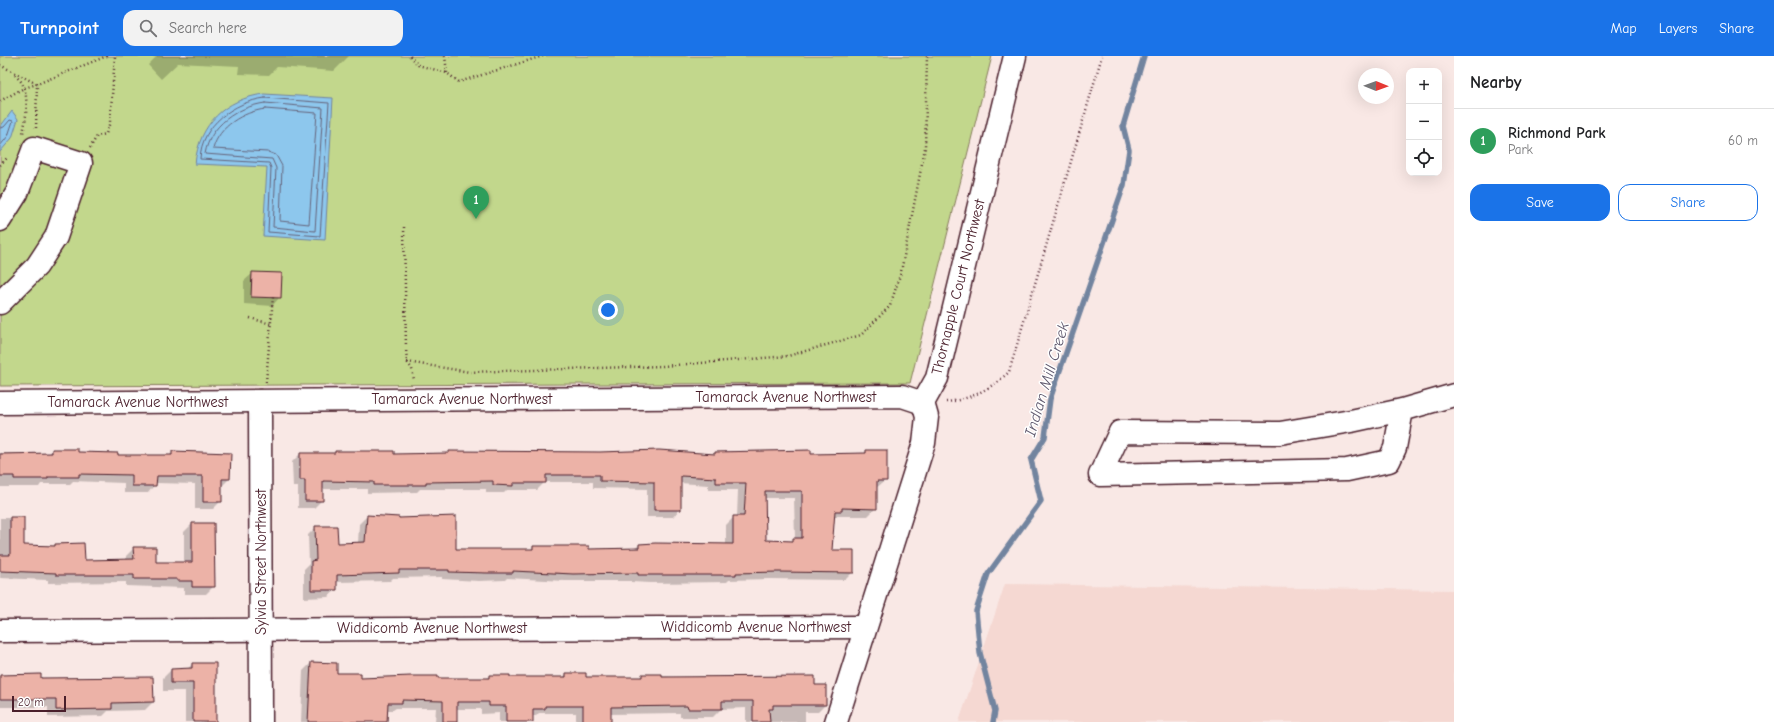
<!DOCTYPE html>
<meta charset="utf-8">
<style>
body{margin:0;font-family:"Comic Neue",sans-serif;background:#f2f2f2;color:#202124}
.controls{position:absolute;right:12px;top:12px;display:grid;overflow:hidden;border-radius:8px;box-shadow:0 4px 16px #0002}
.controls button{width:36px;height:36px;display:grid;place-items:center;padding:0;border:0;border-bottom:1px solid #e0e0e0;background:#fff;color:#202124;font:20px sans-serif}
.compass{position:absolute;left:1358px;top:12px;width:36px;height:36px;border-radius:50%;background:#fff;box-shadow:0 4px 16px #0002;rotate:91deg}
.scale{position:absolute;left:12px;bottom:10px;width:54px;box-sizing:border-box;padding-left:4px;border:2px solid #4a1f2b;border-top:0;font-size:11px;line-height:14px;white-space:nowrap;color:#4a1f2b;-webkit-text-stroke:3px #fff;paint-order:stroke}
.you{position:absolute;left:608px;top:254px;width:14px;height:14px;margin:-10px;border:3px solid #fff;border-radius:50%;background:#1a73e8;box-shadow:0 0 0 6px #1a73e833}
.badge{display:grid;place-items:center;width:26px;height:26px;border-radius:50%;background:#1a73e8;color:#fff;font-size:13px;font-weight:700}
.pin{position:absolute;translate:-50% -33px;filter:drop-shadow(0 1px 2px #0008)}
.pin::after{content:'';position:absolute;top:21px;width:14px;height:12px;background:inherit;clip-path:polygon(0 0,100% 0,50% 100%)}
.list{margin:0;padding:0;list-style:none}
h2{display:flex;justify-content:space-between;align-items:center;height:52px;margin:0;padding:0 16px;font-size:17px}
h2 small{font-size:13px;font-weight:400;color:#757577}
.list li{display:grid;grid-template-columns:26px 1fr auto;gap:12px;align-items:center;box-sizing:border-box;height:64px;padding:0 16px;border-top:1px solid #e0e0e0}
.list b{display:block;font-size:15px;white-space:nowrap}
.list p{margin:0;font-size:13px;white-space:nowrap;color:#757577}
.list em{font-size:13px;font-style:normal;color:#757577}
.actions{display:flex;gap:8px;padding:12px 16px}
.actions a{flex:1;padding:9px 0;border:1px solid #1a73e8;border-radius:12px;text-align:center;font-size:14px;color:#1a73e8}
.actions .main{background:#1a73e8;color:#fff}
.icon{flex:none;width:22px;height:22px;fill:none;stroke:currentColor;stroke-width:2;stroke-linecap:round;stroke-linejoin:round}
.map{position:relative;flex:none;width:1454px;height:666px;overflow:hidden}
header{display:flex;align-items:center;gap:24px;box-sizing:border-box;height:56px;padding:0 20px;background:#1a73e8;color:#fff}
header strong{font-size:19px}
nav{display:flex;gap:22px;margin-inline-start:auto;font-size:14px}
.search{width:280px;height:36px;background:#f2f2f2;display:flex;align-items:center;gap:10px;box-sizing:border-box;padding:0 14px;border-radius:12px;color:#757577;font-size:15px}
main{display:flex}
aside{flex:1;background:#fff}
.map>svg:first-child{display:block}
.built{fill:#f5d8d2}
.green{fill:#c2d78c;stroke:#867b5c}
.water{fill:#8dc7ed;stroke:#72849f}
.shadow{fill:#0003;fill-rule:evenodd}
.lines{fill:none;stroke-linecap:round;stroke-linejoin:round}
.shore{stroke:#656279;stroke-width:1}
.stream{stroke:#72849f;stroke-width:5.5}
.building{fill:#ecb2a7;stroke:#4a1f2b;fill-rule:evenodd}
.minor-casing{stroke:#4a1f2b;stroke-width:25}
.path{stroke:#4a1f2b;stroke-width:2.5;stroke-dasharray:1 3;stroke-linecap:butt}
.minor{stroke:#fff;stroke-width:22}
.labels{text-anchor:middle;stroke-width:3;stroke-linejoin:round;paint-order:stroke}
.street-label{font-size:15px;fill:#4a1f2b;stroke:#fff}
.water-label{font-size:16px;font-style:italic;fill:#615a6f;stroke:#fff}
</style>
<header>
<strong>Turnpoint</strong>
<div class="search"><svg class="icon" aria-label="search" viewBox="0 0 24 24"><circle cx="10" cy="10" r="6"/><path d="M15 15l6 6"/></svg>Search here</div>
<nav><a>Map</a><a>Layers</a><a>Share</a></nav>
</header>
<main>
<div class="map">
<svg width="1454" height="666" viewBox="0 0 1454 666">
<rect width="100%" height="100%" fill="#f9e8e5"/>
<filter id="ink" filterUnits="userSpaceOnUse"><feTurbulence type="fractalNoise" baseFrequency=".025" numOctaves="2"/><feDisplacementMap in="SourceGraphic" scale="8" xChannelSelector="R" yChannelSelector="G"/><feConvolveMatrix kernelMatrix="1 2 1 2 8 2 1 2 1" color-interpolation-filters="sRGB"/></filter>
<g filter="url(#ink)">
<polygon class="built" points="1005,528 1454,534 1454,666 959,666"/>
<polygon class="green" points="0,0 992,0 910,327 0,330"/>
<g class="water">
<path d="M264 38 333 42 325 184 263 180 267 111 195 108C199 68 225 43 264 38Z"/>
<polygon points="12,55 18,63 12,82 0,96 0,71"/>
</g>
<g class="shadow">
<polygon points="157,0 349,0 334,15 277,11 269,19 238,18 239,10 178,7 161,23 148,9"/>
<polygon points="253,217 280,241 272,250 244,248 244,225"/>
<polygon points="52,394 117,400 169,400 173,396 229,423 222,430 221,445 213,453 195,453 195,428 156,427 148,437 124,437 124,427 73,425 70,428 41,428 39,431 0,431 0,397 49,398"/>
<path d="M866 395 886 424 876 432V452L868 460H836L833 462 831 495 853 516 845 524 770 523 729 524 727 526 651 527 631 526V525H565L507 522 505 524 479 525 442 523V521L393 522 390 525 336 526V534L328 541 304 542V513L309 508 308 479 316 471 337 488H358L359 468 367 460 398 462 455 494H530L533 491 588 494 634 493 639 489H726V469L734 461H737L738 434H708V429L680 427V453L673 461H647V433L593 432V426H545L537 434H507L504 437H486V433H420L417 436 367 437V433H322V444L314 452H298V431H293L292 406 300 398H333L335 396 393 399 447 398 449 396 810 399 864 398ZM764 442H794L795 483 791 486 765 485Z"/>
<polygon points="0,462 23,462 23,490 53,491 55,489 84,505 126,504 126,500 134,492 155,507 184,507 184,476 192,468 214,530 206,538 184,538 184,532 126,530 126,526 48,527 48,524 0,522"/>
<polygon points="311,607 336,618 360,623 486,623 489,620 509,622 563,622 566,618 585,622 639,622 642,619 814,630 825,649 818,656 805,656 805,666 746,666 746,652 721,653 713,661 680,661 680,657 610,658 610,666 576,666 576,657 539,657 536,660 532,660 532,666 499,666 499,657 481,658 481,653 456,653 456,666 435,666 436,652 396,652 393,654 386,654 386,666 301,666 303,615"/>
<polygon points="192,608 215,666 185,666 185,635 163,635 163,622 171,614 187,614"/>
<polygon points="0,619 40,623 153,646 145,654 108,655 103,660 48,661 48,651 0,651"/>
</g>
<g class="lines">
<g class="shore">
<path d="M265 42 329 47 320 180 268 176 271 112 269 107 200 103C201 69 234 46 265 42Z"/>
<path d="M265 47 323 52 315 175 273 171 276 112 272 103 205 98C210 69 237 51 265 47Z"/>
<path d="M265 53 317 57 309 168 280 165 282 110 276 99 268 96 213 93C219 70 243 56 265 53Z"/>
<polyline points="0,72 4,71 10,64 13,65 8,80 0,90"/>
</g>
<polyline class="stream" points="993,666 995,655 980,597 976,555 988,518 1041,445 1031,404 1045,381 1050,343 1124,129 1129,94 1123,70 1144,0"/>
</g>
<g class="building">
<polygon points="252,216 282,217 281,242 251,241"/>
<polygon points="52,393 78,393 78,396 118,397 118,399 172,399 172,395 231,397 230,423 222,423 222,446 203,446 203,420 157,420 156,430 132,430 132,419 79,418 79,421 48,421 48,423 14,423 14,420 0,420 0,398 52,397"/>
<path d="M659 394 715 398V396L811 394V398L866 397V394H887V425H877V453L842 452V455H835L832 494H854V517L778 516 736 517V519H638V517L573 518 513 515V517H487L449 516V514H399V517L337 519V534H311V505L316 504 315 470H337L338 487 365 486 367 459 399 461V462L456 460V493H533V490H589V493L639 492V488L655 487 733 488V460H744L746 427H716V422L681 420V454H654V426L600 425V419H546V427H513V430L493 429V425L426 426V429H374V426L323 425V445H305V424H300V397H335V395H394V398L449 397V395L600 396ZM765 435H802V482H793V485L766 484Z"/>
<polygon points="10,461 24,461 24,489 55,490 55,488 84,487 85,504 134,503 133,491 156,491 156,506 192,506 192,467 214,467 215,531 192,531 192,525 177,525 177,523 134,523 134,519 56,519 56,517 0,515 0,499 10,499"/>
<polygon points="311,606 337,607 337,617 361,617 361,622 411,620 438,620 438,622 489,622 489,619 510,619 510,621 566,621 566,617 586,617 586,621 642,621 642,618 662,618 662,621 815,620 815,629 826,629 826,649 773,649 773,653 769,653 770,666 753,666 753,645 722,645 722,653 688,653 687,650 611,651 611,666 583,666 583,650 545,650 545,653 533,653 533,666 506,666 506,650 489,650 489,646 457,646 457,666 443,666 443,645 402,644 402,647 388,647 387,666 308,666"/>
<polygon points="192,607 216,607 216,666 193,666 193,627 171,627 171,613 192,612"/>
<polygon points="41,618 41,622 153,621 154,646 112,647 112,653 56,654 56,643 0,643 0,619"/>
</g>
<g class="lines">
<g class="minor-casing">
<g id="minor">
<polyline points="0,164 17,137 34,92 81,107 56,181 37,210 0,247"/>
<polyline points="260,345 261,666"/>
<polyline points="0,347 902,340 923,347"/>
<polyline points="1402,354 1395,392 1389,405 1347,414 1100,419 1120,376 1280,377 1351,365 1402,354 1454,339"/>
<polyline points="0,575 865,571"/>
<polyline points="836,666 924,387 927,361 923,347 937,322 1015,0"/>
</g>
</g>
<g class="path">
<polyline points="410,0 418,9 447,17 459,26 543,0"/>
<polyline points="445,0 447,17"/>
<polyline points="0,9 37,28 107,0"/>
<path d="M15 19C18 22 22 26 23 29 29 43 26 63 23 77"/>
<polyline points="0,45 24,32 37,28 36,73"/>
<polyline points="90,92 97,80 106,78 110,66 115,0"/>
<polyline points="0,109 8,101"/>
<polyline points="404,171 406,293 407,306 412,313 414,324"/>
<polyline points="250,262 271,268"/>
<polyline points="407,306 470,316 663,310 788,300 861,279 890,250 901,216 925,92 927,0"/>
<polyline points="266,326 273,241"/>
<path d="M946 346C970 344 992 332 1009 316L1102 0"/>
</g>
<use href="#minor" class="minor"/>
</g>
</g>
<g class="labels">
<g class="street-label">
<text transform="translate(958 231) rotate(-76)" y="5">Thornapple Court Northwest</text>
<text x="786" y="346">Tamarack Avenue Northwest</text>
<text x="462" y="348">Tamarack Avenue Northwest</text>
<text x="138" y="351">Tamarack Avenue Northwest</text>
<text transform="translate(261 506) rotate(-90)" y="5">Sylvia Street Northwest</text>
<text x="756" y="576">Widdicomb Avenue Northwest</text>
<text x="432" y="577">Widdicomb Avenue Northwest</text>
</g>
<g class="water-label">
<text transform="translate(1046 323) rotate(-73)" y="6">Indian Mill Creek</text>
</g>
</g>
</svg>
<div class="controls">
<button>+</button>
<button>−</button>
<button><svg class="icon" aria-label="locate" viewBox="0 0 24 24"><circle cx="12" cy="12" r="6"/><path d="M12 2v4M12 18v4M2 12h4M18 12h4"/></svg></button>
</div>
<svg class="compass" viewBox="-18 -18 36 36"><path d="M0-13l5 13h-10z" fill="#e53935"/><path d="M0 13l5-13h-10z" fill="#757577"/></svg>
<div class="scale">20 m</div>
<div class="you"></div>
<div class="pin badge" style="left:476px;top:163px;background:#2e9e5b">1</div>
</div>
<aside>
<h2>Nearby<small></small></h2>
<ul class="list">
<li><span class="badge" style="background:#2e9e5b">1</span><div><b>Richmond Park</b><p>Park</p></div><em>60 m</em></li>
</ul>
<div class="actions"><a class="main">Save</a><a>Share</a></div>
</aside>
</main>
